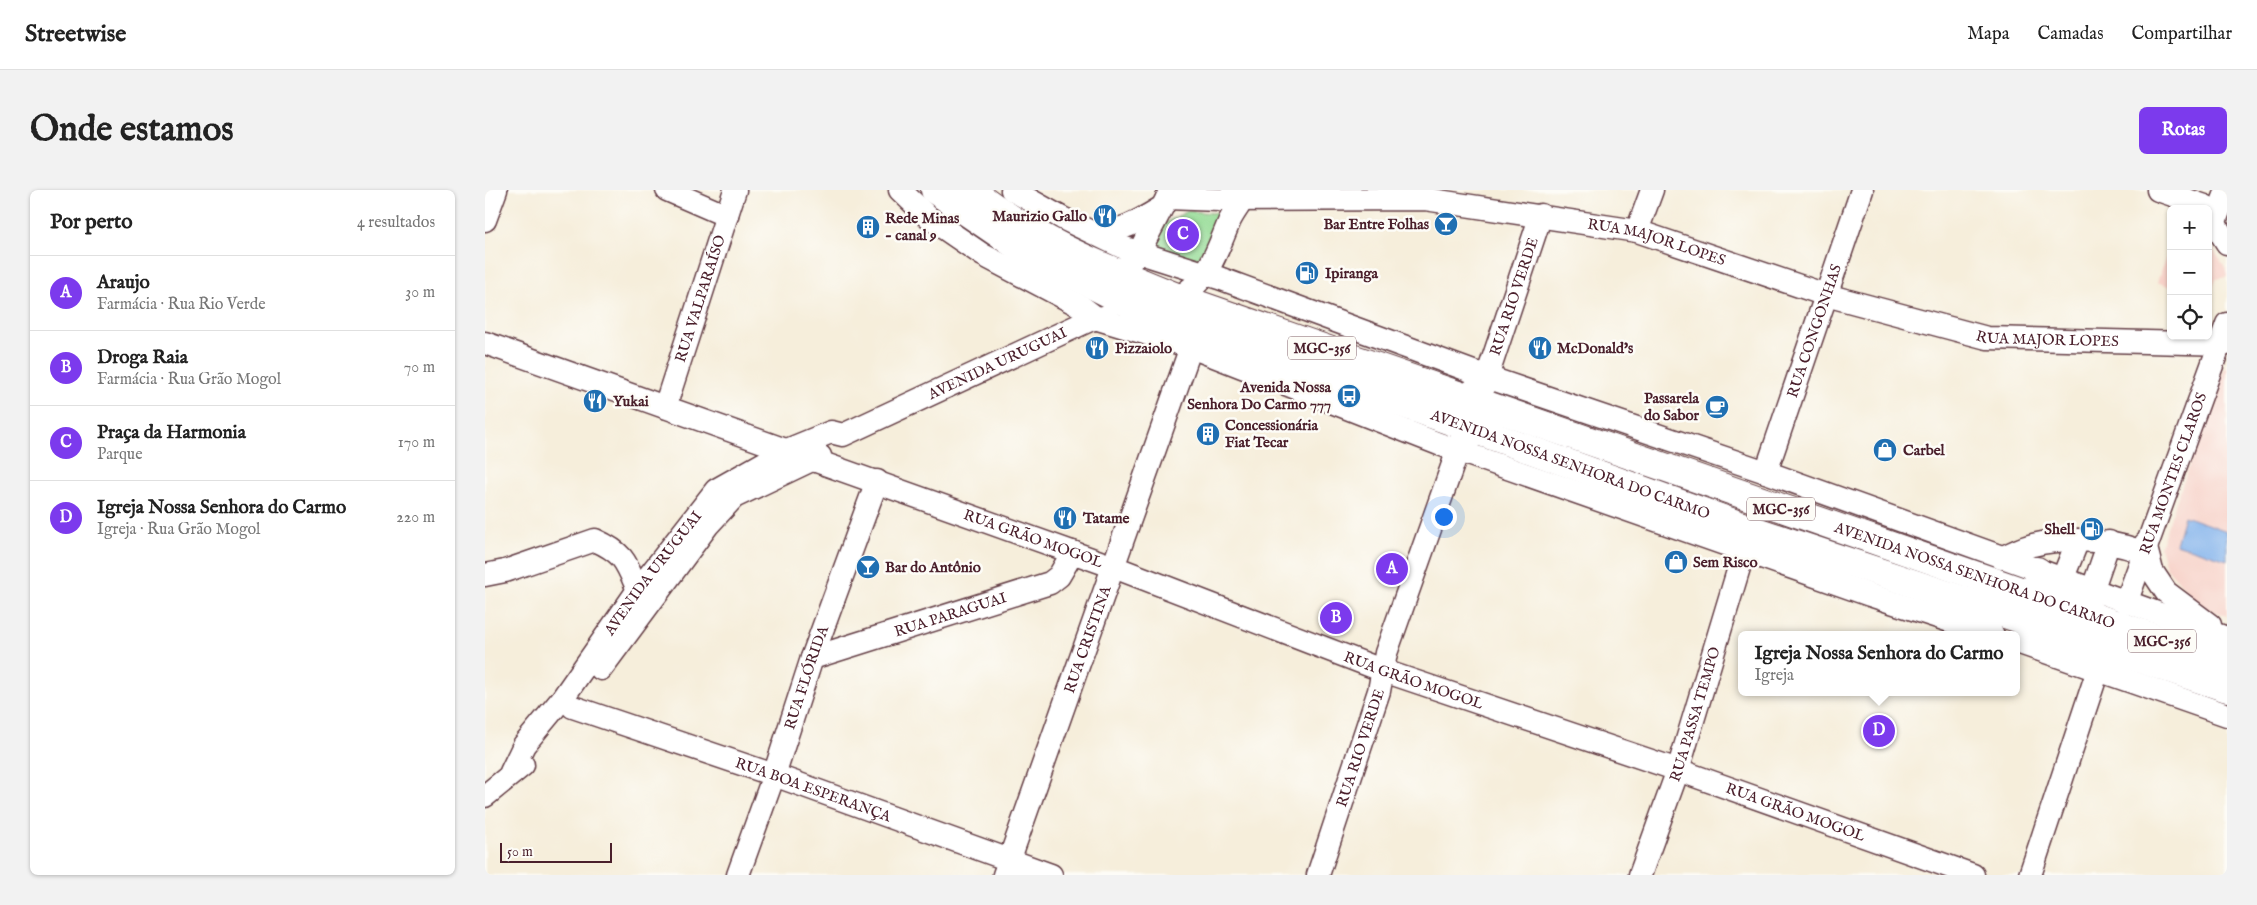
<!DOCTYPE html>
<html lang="pt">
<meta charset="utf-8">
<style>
body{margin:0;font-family:"IM FELL English",serif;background:#f2f2f2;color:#222}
.controls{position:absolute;right:15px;top:15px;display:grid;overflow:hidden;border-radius:8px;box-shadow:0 1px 4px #0004}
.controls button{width:45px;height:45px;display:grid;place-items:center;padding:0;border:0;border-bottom:1px solid #e0e0e0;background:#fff;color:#222;font:25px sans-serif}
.scale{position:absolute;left:15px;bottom:12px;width:112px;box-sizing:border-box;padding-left:5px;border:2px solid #4a1f2b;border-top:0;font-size:14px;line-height:18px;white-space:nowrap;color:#4a1f2b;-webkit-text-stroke:4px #fdfcf7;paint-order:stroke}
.you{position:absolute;left:958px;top:326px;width:18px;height:18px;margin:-12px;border:4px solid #fff;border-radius:50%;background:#1a73e8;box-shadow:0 0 0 8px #1a73e833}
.badge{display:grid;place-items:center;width:32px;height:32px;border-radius:50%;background:#7c3aed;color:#fff;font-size:16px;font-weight:700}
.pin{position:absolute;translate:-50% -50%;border:2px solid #fff;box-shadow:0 1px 5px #0006}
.popup{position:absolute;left:1253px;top:441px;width:282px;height:65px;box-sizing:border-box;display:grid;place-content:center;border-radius:8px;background:#fff;filter:drop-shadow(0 1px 4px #0005);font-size:16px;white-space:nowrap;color:#767676}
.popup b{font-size:19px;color:#222}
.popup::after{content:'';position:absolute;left:50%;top:100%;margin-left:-10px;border:10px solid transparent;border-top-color:#fff}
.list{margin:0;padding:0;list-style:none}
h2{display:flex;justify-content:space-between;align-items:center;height:65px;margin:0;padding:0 20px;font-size:21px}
h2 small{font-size:16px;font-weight:400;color:#767676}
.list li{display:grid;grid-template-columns:32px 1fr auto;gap:15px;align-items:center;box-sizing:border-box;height:75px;padding:0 20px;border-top:1px solid #e0e0e0}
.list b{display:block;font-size:19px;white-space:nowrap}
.list p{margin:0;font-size:16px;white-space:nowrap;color:#767676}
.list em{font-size:16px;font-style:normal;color:#767676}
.icon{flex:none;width:28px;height:28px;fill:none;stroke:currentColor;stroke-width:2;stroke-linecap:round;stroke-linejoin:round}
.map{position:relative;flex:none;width:1742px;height:685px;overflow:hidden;border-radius:8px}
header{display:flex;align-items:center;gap:30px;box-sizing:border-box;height:70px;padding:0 25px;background:#fff;border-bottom:1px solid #e0e0e0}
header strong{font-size:24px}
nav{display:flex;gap:28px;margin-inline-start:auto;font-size:18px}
.intro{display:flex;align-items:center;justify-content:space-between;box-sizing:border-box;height:120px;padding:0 30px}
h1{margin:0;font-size:35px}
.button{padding:12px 22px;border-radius:8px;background:#7c3aed;color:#fff;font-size:18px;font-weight:700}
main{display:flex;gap:30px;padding:0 30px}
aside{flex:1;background:#fff;border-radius:8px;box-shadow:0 1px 4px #0004}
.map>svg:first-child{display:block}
.built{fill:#f7d1c8}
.green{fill:#94db95;stroke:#6f7d60}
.water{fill:#7fb0eb;stroke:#64688b}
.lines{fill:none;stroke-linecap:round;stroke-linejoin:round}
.minor-casing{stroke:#643e45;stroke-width:25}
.major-casing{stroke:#643e45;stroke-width:30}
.minor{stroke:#fff;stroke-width:22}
.major{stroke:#fff;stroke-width:28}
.labels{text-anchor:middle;stroke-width:5;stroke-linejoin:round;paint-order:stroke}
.shield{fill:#fdfcf7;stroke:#806168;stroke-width:1}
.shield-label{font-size:14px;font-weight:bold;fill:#4a1f2b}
.poi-label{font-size:15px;font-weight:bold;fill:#4a1f2b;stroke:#fdfcf7;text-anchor:start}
.street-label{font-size:15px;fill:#4a1f2b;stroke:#fdfcf7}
</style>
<header>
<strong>Streetwise</strong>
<nav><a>Mapa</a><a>Camadas</a><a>Compartilhar</a></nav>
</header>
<div class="intro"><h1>Onde estamos</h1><a class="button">Rotas</a></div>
<main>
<aside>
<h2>Por perto<small>4 resultados</small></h2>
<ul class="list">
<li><span class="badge">A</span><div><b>Araujo</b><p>Farmácia · Rua Rio Verde</p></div><em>30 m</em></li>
<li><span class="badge">B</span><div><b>Droga Raia</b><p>Farmácia · Rua Grão Mogol</p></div><em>70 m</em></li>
<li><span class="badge">C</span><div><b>Praça da Harmonia</b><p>Parque</p></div><em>170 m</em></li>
<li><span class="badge">D</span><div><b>Igreja Nossa Senhora do Carmo</b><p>Igreja · Rua Grão Mogol</p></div><em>220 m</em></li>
</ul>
</aside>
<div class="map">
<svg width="1742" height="685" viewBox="0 0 1742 685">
<rect width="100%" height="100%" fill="#fdfcf7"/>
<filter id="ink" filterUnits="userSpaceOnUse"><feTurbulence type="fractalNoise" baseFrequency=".02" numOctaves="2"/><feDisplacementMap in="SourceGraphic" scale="10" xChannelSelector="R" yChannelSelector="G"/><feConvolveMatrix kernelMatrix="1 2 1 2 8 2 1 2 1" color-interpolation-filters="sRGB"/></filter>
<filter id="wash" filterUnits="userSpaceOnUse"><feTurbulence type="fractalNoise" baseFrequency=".0096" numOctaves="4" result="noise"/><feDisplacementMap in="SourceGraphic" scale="20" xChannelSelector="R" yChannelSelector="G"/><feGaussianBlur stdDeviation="1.12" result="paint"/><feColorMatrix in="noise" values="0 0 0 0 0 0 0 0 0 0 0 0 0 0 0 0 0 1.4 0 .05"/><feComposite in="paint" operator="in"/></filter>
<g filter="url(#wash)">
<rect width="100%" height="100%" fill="#f6eedb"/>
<g class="built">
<polygon points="1723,52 1742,80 1742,87 1731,89 1723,111"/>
<polygon points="1686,54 1686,97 1672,92"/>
<polygon points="1742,177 1742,426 1720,418 1704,403 1681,377 1675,357 1739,179"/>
</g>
<polygon class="green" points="703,21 739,24 717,73 661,54 672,37"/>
<polygon class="water" points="1699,326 1742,341 1742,370 1691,354"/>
</g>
<g filter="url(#ink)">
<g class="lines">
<g class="minor-casing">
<g id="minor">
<polyline points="182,0 242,26"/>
<polyline points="415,0 444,28 498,65 597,117 613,129 706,157 954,254 1385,405 1508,445"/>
<polyline points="527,0 577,28 637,57 734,88 1002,187 1281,282 1742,448"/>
<polyline points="1673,0 1720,16"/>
<path id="s1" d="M682 8 734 10 940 9 1152 41 1341 105 1502 148 1742 154"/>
<polyline points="1723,23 1742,53"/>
<polyline points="0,30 11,0"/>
<polyline points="1729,34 1742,0"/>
<polyline points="1152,41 1167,0"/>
<path d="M610 43C635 42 653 32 674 19"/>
<polyline points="644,73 654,62 682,8"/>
<path d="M680 111C722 101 730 64 745 30 750 20 758 11 763 0"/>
<path id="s2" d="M0 153 629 377 899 481 1193 580 1488 685"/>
<path id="s3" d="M1002 187 1056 25"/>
<path id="s4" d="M180 217 250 0"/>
<path id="s5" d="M1281 282 1377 0"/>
<polyline points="1660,354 1667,381 1681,402 1725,435"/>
<path d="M1516 368C1526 364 1537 357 1548 355 1585 346 1622 350 1658 362"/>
<path d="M0 385 20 381 110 350C139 363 141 372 153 400"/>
<polyline points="1577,390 1593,350"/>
<polyline points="1607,401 1624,352"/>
<path id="s6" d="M1641 413 1742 134"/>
<polyline points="1532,452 1742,525"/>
<path id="s7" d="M327 468 565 393 574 386 588 362"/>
<polyline points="116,479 223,335 249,307 335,266"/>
<path id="s8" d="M88 517 289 585 566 685"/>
<path id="s9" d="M26 582 39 555 77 509 153 400 231 300 302 260 346 242 358 245 605 130 623 126"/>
<polyline points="0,606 38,575"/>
<path id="s10" d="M253 685 289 585 327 468 392 291"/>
<path id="s11" d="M519 685 706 157"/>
<path id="s12" d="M833 685 894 501 901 463 973 260"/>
<path id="s13" d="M1155 685 1193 580 1259 361"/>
<polyline points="1545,685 1613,480"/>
</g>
</g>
<g class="major-casing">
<g id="major">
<path id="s14" d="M450 0 535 58 653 118 1265 339 1742 498"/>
<path id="s15" d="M486 0C549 51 620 78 694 108L1742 473"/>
<path d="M966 213C983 209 994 202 1002 187"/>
<polyline points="973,260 988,240 1004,234"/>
<polyline points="1552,381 1612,429 1616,440 1613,480"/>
</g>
</g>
<use href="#minor" class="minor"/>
<use href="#major" class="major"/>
</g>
</g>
<defs>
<g id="restaurant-disc" transform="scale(1.25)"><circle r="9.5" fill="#1f6fb2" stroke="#fdfcf7"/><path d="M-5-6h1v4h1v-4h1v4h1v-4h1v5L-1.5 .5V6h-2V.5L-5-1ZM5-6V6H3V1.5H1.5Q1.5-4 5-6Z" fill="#fff"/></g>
<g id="bar-disc" transform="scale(1.25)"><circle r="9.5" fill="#1f6fb2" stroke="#fdfcf7"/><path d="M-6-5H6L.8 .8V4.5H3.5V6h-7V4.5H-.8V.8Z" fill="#fff"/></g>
<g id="building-disc" transform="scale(1.25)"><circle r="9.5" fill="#1f6fb2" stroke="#fdfcf7"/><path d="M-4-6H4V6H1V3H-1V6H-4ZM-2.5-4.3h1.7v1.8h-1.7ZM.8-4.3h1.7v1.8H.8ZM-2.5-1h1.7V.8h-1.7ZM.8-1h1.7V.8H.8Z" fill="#fff"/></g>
<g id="fuel-disc" transform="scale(1.25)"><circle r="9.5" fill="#1f6fb2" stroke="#fdfcf7"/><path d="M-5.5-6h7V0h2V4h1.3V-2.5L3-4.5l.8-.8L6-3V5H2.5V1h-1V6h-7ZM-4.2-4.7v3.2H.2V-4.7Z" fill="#fff"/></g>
<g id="bus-disc" transform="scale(1.25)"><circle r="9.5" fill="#1f6fb2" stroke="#fdfcf7"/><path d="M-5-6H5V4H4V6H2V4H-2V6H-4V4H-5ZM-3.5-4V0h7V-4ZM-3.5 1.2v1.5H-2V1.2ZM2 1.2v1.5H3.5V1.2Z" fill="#fff"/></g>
<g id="cafe-disc" transform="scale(1.25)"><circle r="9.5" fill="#1f6fb2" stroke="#fdfcf7"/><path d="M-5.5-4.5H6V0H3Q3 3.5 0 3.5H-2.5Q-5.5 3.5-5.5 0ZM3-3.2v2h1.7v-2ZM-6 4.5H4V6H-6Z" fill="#fff"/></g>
<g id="shop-disc" transform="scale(1.25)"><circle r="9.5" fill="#1f6fb2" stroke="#fdfcf7"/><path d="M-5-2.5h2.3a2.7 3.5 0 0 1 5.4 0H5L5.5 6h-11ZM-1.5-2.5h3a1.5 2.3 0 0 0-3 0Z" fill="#fff"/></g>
</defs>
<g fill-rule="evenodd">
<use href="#restaurant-disc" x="620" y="26"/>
<use href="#bar-disc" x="961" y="34"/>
<use href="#building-disc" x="383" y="37"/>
<use href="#fuel-disc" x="822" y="83"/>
<use href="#restaurant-disc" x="612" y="158"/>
<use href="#restaurant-disc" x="1055" y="158"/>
<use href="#bus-disc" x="864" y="206"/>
<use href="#restaurant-disc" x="110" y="211"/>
<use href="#cafe-disc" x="1232" y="217"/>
<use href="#building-disc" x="723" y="244"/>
<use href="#shop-disc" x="1400" y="260"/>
<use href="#restaurant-disc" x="580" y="328"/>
<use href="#fuel-disc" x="1607" y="339"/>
<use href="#shop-disc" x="1191" y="372"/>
<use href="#bar-disc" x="383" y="377"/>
</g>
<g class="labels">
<g class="shield">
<rect x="803" y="146.5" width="68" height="23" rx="4"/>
<rect x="1262" y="307.5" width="68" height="23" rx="4"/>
<rect x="1643" y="439.5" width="68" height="23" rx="4"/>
</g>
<g class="shield-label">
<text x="837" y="163">MGC-356</text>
<text x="1296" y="324">MGC-356</text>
<text x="1677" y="456">MGC-356</text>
</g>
<g class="poi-label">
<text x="602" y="31" text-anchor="end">Maurizio Gallo</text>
<text x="400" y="33">Rede Minas<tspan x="400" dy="17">- canal 9</tspan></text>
<text x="944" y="39" text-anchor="end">Bar Entre Folhas</text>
<text x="840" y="88">Ipiranga</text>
<text x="630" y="163">Pizzaiolo</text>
<text x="1072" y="163">McDonald's</text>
<text x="846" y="202" text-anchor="end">Avenida Nossa<tspan x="846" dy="17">Senhora Do Carmo 777</tspan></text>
<text x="1214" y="213" text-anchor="end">Passarela<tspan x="1214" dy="17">do Sabor</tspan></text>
<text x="128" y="216">Yukai</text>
<text x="740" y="240">Concessionária<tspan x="740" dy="17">Fiat Tecar</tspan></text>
<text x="1418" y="265">Carbel</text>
<text x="598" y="333">Tatame</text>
<text x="1590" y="344" text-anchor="end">Shell</text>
<text x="1208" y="377">Sem Risco</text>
<text x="400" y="382">Bar do Antônio</text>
</g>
<g class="street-label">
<text dy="5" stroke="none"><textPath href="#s1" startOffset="494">RUA MAJOR LOPES</textPath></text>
<text dy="5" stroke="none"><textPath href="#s3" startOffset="85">RUA RIO VERDE</textPath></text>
<text dy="5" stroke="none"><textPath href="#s4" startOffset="114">RUA VALPARAÍSO</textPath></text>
<text dy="5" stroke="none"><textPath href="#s5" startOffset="149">RUA CONGONHAS</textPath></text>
<text dy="5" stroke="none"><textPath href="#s1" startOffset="899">RUA MAJOR LOPES</textPath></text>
<text dy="5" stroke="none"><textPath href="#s9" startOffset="661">AVENIDA URUGUAI</textPath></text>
<text dy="5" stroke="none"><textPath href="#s14" startOffset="695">AVENIDA NOSSA SENHORA DO CARMO</textPath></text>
<text dy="5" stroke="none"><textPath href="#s6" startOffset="138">RUA MONTES CLAROS</textPath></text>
<text dy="5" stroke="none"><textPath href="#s2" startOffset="582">RUA GRÃO MOGOL</textPath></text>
<text dy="5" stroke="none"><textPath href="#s9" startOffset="245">AVENIDA URUGUAI</textPath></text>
<text dy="5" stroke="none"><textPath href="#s15" startOffset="1078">AVENIDA NOSSA SENHORA DO CARMO</textPath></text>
<text dy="5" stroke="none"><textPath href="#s7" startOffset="145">RUA PARAGUAI</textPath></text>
<text dy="5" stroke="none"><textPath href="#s11" startOffset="250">RUA CRISTINA</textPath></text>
<text dy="5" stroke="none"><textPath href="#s10" startOffset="209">RUA FLÓRIDA</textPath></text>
<text dy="5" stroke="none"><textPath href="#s2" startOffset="988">RUA GRÃO MOGOL</textPath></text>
<text dy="5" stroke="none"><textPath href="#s13" startOffset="170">RUA PASSA TEMPO</textPath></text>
<text dy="5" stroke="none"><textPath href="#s12" startOffset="134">RUA RIO VERDE</textPath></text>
<text dy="5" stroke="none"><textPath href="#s8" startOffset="254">RUA BOA ESPERANÇA</textPath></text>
<text dy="5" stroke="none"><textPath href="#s2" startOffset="1392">RUA GRÃO MOGOL</textPath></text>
</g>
</g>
</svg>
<div class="controls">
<button>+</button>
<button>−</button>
<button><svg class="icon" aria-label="locate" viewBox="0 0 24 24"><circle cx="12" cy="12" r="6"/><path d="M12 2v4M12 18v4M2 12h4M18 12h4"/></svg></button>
</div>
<div class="scale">50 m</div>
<div class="you"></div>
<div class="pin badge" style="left:907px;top:379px">A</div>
<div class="pin badge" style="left:851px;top:428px">B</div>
<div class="pin badge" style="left:698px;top:45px">C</div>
<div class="pin badge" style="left:1394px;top:541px">D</div>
<div class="popup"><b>Igreja Nossa Senhora do Carmo</b>Igreja</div>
</div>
</main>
